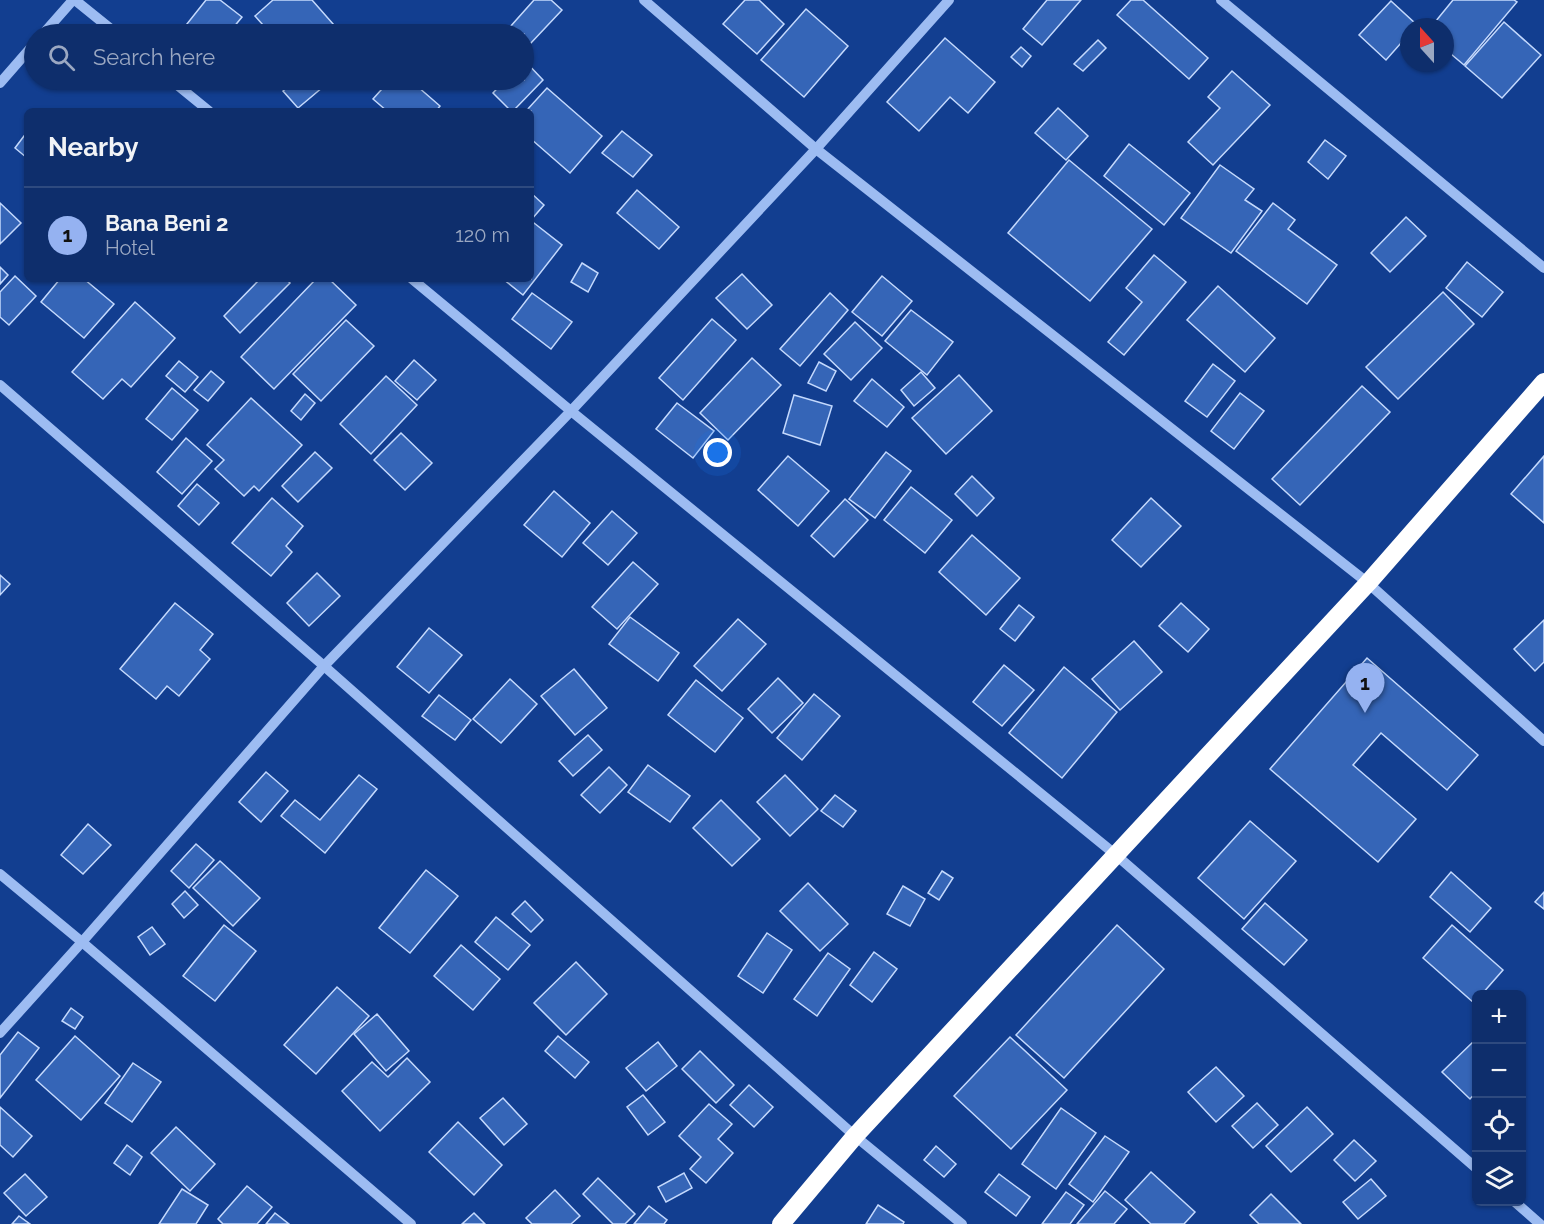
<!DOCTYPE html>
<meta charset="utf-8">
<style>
body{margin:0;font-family:Raleway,sans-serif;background:#173672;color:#f1f3f6}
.controls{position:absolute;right:18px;bottom:18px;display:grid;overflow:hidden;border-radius:9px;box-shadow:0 2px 4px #0004}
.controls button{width:54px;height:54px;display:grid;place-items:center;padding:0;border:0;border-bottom:2px solid #2e4a7f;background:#0e2e6c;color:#f1f3f6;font:30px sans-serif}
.compass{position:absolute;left:1400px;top:18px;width:54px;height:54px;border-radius:50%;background:#0e2e6c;box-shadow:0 2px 4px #0004;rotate:339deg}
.you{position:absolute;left:718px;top:453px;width:21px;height:21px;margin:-15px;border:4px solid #fff;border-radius:50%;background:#1a73e8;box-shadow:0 0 0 9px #1a73e833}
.badge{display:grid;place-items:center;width:39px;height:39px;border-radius:50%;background:#95b2f1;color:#111;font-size:20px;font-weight:700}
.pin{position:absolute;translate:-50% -50px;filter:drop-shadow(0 2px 3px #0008)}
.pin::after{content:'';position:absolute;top:32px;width:21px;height:18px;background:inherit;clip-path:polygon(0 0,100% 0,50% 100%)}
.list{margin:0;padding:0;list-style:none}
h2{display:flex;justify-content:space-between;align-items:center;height:78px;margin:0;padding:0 24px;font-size:26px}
h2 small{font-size:20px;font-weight:400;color:#9ba8c2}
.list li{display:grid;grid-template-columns:39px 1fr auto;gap:18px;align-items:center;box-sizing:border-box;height:96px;padding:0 24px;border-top:2px solid #2e4a7f}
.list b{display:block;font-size:22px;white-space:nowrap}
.list p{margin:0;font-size:20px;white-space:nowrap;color:#9ba8c2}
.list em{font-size:20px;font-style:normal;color:#9ba8c2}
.icon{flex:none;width:33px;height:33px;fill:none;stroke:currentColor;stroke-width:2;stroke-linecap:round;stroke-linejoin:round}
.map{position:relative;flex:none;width:1544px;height:1224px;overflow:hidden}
.search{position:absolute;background:#0e2e6c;box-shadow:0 2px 4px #0004;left:24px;top:24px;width:510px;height:66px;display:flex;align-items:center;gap:15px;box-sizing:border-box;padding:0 21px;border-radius:33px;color:#9ba8c2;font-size:22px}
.panel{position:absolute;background:#0e2e6c;box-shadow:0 2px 4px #0004;left:24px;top:108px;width:510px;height:174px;border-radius:9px}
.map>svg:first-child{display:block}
.building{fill:#3565b7;stroke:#c4d9fd;stroke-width:1.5}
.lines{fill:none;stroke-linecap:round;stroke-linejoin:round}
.minor{stroke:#9dbcf2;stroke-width:10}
.highway{stroke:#fff;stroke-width:18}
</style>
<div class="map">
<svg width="1544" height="1224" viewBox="0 0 1544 1224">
<rect width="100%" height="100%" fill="#123e90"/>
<g class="building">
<polygon points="206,0 220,0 242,17 228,34 179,34"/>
<polygon points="273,0 312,0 341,33 339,34 271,34 255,16"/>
<polygon points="534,0 551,0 562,10 530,44 524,39 524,34 519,34 510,27"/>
<polygon points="745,0 759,0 784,24 757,54 723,24"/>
<polygon points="1047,0 1081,0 1042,45 1023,29"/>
<polygon points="1131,0 1143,0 1208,58 1189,79 1117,15"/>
<polygon points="1453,0 1514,0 1517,2 1464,65 1445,49 1445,27 1431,27"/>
<polygon points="1391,1 1417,25 1416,27 1409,27 1409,34 1386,60 1359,35"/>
<polygon points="806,9 848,46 804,97 761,60"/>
<polygon points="1504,22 1541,55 1502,98 1465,66"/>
<polygon points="945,38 995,82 968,113 950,97 919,131 887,102"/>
<polygon points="1098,40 1106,48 1083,71 1074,64"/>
<polygon points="1021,47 1031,56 1022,67 1011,57"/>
<polygon points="524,60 543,80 513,111 511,111 493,93 505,80 524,80"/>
<polygon points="1232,71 1270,105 1213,165 1188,142 1220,108 1208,97"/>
<polygon points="297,80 316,80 323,87 298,108 283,91"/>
<polygon points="390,80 410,80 440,106 436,111 387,111 373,99"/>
<polygon points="547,88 602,136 570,173 531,139 531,111 526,111"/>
<polygon points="1058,108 1088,136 1066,160 1035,133"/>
<polygon points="622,131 652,155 633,177 602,153"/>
<polygon points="27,132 27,158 15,148"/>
<polygon points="1325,140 1346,156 1328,179 1308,162"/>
<polygon points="1129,144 1190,193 1164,225 1104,176"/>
<polygon points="1069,160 1152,229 1090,301 1008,233"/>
<polygon points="1220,165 1254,189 1245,200 1262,211 1231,253 1181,218"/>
<polygon points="637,190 679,227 659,249 617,213"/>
<polygon points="531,193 544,205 531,220"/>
<polygon points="0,203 21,223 0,244"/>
<polygon points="1273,203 1295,220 1288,229 1337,265 1307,304 1236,251"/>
<polygon points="1406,217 1426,236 1390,272 1371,253"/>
<polygon points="534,223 562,245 523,295 503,279 531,279 531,227"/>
<polygon points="1154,255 1186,282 1124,355 1108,342 1142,302 1126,288"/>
<polygon points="1467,262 1503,292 1482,317 1446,288"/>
<polygon points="582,263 598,273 588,292 571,282"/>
<polygon points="0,267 8,275 0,284"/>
<polygon points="742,274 772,305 747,329 716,298"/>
<polygon points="15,276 36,296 9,325 0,317 0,292"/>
<polygon points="882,276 912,301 882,336 852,312"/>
<polygon points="60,279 84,279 114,304 84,338 41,302"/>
<polygon points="260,279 286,279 290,283 240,333 224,316"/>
<polygon points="316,279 329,279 356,305 274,389 241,357"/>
<polygon points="1218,286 1275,338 1245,372 1187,320"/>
<polygon points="1443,292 1474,324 1398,399 1366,367"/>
<polygon points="532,293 572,322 551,349 512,319"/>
<polygon points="830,293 848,310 800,366 780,349"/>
<polygon points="135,302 175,338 131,387 122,379 103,399 72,372"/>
<polygon points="911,310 953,342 927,375 885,341"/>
<polygon points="712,319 736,340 683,400 659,378"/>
<polygon points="346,320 374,346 321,401 293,374"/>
<polygon points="855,322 882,348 851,380 824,354"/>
<polygon points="752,358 781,385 728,440 700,413"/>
<polygon points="414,360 436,380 417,400 395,381"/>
<polygon points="179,361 198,377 185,392 166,376"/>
<polygon points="819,362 836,371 826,391 808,383"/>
<polygon points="1213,364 1235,381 1207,417 1185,401"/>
<polygon points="211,371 224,382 208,401 194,390"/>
<polygon points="921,372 935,388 914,406 901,390"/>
<polygon points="959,375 992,411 946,454 912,418"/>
<polygon points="386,376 417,405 371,454 340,424"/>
<polygon points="872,379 904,407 887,427 854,401"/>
<polygon points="1362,386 1390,412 1300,505 1272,479"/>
<polygon points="172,388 198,410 172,440 146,419"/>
<polygon points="1240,393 1264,411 1234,449 1211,431"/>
<polygon points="305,394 315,403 301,420 291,411"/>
<polygon points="794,395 832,406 820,445 783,433"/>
<polygon points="251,398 302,445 259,491 254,486 244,496 215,469 224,460 207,445"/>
<polygon points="677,403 714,431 693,458 656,429"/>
<polygon points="401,433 432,463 405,490 374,460"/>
<polygon points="186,438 212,461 182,494 157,472"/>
<polygon points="315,452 332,468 298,502 282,486"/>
<polygon points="886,452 911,471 875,518 849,499"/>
<polygon points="788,456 829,491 798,526 758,490"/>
<polygon points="1544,456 1544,523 1511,494"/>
<polygon points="972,476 994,498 977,516 955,494"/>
<polygon points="197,484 219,503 199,525 178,506"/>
<polygon points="911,487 952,520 925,553 884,520"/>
<polygon points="554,491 590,523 562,557 524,525"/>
<polygon points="272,498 303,526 286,546 292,552 271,576 232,543"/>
<polygon points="1151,498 1181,526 1141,567 1112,540"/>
<polygon points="845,499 868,520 834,557 811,536"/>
<polygon points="612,511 637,533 608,565 583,543"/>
<polygon points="972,535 1020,578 986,615 939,572"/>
<polygon points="633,562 658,584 617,629 592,607"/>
<polygon points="317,573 340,596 309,626 287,603"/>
<polygon points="0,575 10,584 0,595"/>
<polygon points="175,603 213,634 200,650 210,659 179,696 167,686 156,699 120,669"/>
<polygon points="1181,603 1209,629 1188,652 1159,626"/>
<polygon points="1019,605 1034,617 1015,641 1000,629"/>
<polygon points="630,617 679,653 658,681 609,644"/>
<polygon points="738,619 766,644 722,691 694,666"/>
<polygon points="1544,620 1544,662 1535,671 1514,649"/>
<polygon points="429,628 462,655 429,693 397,667"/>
<polygon points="1134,641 1162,672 1120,710 1092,679"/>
<polygon points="1367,658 1478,755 1447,790 1381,733 1353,765 1416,819 1378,862 1270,769"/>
<polygon points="1004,665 1034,690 1002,726 973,702"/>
<polygon points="1064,667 1117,712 1062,778 1009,733"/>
<polygon points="574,669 607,708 575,735 541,696"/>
<polygon points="778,678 803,703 772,733 748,709"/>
<polygon points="510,679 537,704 501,743 473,719"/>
<polygon points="696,680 743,718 715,752 668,715"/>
<polygon points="814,694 840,716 802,760 777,738"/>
<polygon points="439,695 471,720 455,740 422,716"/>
<polygon points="588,735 602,750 573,776 559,761"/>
<polygon points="648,765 690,796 670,822 628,792"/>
<polygon points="609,767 627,785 600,813 581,795"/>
<polygon points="266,772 288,791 261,822 239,802"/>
<polygon points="359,775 377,789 325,853 281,816 295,800 320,820"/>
<polygon points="785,775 818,809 790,836 757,802"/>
<polygon points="835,795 856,811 843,827 821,811"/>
<polygon points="721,800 760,839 732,866 693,828"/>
<polygon points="1250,821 1296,861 1244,919 1198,878"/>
<polygon points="88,824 111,845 83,874 61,855"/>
<polygon points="196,844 214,860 189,888 171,871"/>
<polygon points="220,861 260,898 233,926 193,888"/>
<polygon points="426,870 458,896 410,953 379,928"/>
<polygon points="942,871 953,878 939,900 928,893"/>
<polygon points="1451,872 1491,908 1470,932 1430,897"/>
<polygon points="808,883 848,924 820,951 780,911"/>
<polygon points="903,886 925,899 910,926 887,914"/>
<polygon points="185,891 198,905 184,918 172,904"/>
<polygon points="1544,892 1544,909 1535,902"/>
<polygon points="525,901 543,920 531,932 512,914"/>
<polygon points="1265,903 1307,940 1284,965 1242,929"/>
<polygon points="496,917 530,945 508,970 475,942"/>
<polygon points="224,925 256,951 215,1001 183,976"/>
<polygon points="1117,925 1164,969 1064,1078 1016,1035"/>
<polygon points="1452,925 1503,970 1482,994 1476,994 1476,1001 1474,1003 1423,958"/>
<polygon points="152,927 165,944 150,955 138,937"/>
<polygon points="767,933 792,950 763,993 738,976"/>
<polygon points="461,945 500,979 473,1010 434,976"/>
<polygon points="874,952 897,969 872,1002 850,985"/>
<polygon points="828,953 850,969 817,1016 794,999"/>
<polygon points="576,962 607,994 566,1035 534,1003"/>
<polygon points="337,987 369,1016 316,1074 284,1045"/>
<polygon points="71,1008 83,1017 75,1029 62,1021"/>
<polygon points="377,1014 409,1051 386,1071 354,1034"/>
<polygon points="18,1032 39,1048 0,1098 0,1055"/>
<polygon points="75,1036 120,1076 81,1120 36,1080"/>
<polygon points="558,1036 589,1062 575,1078 545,1051"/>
<polygon points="1010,1037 1067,1090 1011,1149 954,1096"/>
<polygon points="1475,1040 1476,1041 1476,1092 1470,1099 1442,1072"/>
<polygon points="658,1042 677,1066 646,1091 626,1068"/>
<polygon points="700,1051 734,1085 716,1103 682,1069"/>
<polygon points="407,1058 430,1082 380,1131 342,1091 372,1062 388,1077"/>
<polygon points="133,1063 161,1082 132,1122 105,1103"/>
<polygon points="1216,1067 1244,1096 1216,1122 1188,1092"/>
<polygon points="749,1085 773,1107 754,1127 730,1105"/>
<polygon points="643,1095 665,1122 648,1135 627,1107"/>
<polygon points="503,1098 527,1124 504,1145 480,1118"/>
<polygon points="1257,1103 1278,1125 1253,1148 1232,1126"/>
<polygon points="709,1104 732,1124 718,1139 733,1153 706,1183 690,1169 701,1157 679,1136"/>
<polygon points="0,1107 32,1136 13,1157 0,1145"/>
<polygon points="1307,1107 1333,1134 1291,1172 1266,1146"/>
<polygon points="1061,1108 1096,1133 1056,1189 1022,1164"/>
<polygon points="458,1122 502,1165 474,1195 429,1152"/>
<polygon points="176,1127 215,1164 190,1191 151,1153"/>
<polygon points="1105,1136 1129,1152 1093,1202 1069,1184"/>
<polygon points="1354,1140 1376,1161 1355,1181 1334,1160"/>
<polygon points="127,1145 142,1157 130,1175 114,1163"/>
<polygon points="936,1146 956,1164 944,1177 924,1160"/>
<polygon points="1151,1172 1195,1212 1184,1224 1151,1224 1125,1200"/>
<polygon points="684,1173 692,1188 666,1202 658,1187"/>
<polygon points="25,1174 47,1197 26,1216 4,1193"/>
<polygon points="999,1174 1030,1197 1016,1216 985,1192"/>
<polygon points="598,1178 635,1214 625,1224 613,1224 583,1194"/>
<polygon points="1371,1179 1386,1196 1358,1219 1343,1202"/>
<polygon points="247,1186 272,1207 257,1224 223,1224 218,1219"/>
<polygon points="182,1189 208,1205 196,1224 159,1224"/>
<polygon points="555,1190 580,1216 571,1224 532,1224 526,1218"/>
<polygon points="1105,1191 1127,1209 1114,1224 1077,1224"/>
<polygon points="1066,1192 1084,1205 1070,1224 1042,1224"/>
<polygon points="1271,1194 1301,1224 1259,1224 1250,1215"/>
<polygon points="878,1205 904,1222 903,1224 866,1224"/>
<polygon points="649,1206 667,1220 664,1224 634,1224"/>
<polygon points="275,1213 289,1224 266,1224"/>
<polygon points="474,1213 485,1224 462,1224"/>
<polygon points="19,1216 30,1224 12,1224"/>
</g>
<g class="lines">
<g class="minor">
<polyline points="75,0 117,34"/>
<polyline points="644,0 816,149 1368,583 1544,741"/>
<polyline points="1221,0 1544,268"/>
<polyline points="43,34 73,0"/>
<polyline points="171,80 209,111"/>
<polyline points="0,83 34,44"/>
<polyline points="412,279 571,411 1116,855 1476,1168"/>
<polyline points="0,385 324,666 855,1136 962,1224"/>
<polyline points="0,874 82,942 411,1224"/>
<polyline points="0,1033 82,942 324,666 571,411 816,149 949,0"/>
<polyline points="1515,1202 1540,1224"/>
</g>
<polyline class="highway" points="781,1224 855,1136 1368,583 1544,382"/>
</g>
</svg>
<div class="controls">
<button>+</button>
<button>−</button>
<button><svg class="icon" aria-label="locate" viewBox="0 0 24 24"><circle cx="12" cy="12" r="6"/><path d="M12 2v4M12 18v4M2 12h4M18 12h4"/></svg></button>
<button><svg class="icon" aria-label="layers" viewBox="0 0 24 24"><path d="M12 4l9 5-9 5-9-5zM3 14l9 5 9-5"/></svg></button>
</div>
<svg class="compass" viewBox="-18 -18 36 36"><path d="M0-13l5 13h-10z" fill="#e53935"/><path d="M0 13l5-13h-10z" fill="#9ba8c2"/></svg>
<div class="you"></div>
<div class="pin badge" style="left:1365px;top:713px">1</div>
<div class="search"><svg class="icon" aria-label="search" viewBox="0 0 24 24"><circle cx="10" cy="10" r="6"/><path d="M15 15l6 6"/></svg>Search here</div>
<section class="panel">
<h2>Nearby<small></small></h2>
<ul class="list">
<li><span class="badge">1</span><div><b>Bana Beni 2</b><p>Hotel</p></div><em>120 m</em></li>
</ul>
</section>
</div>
